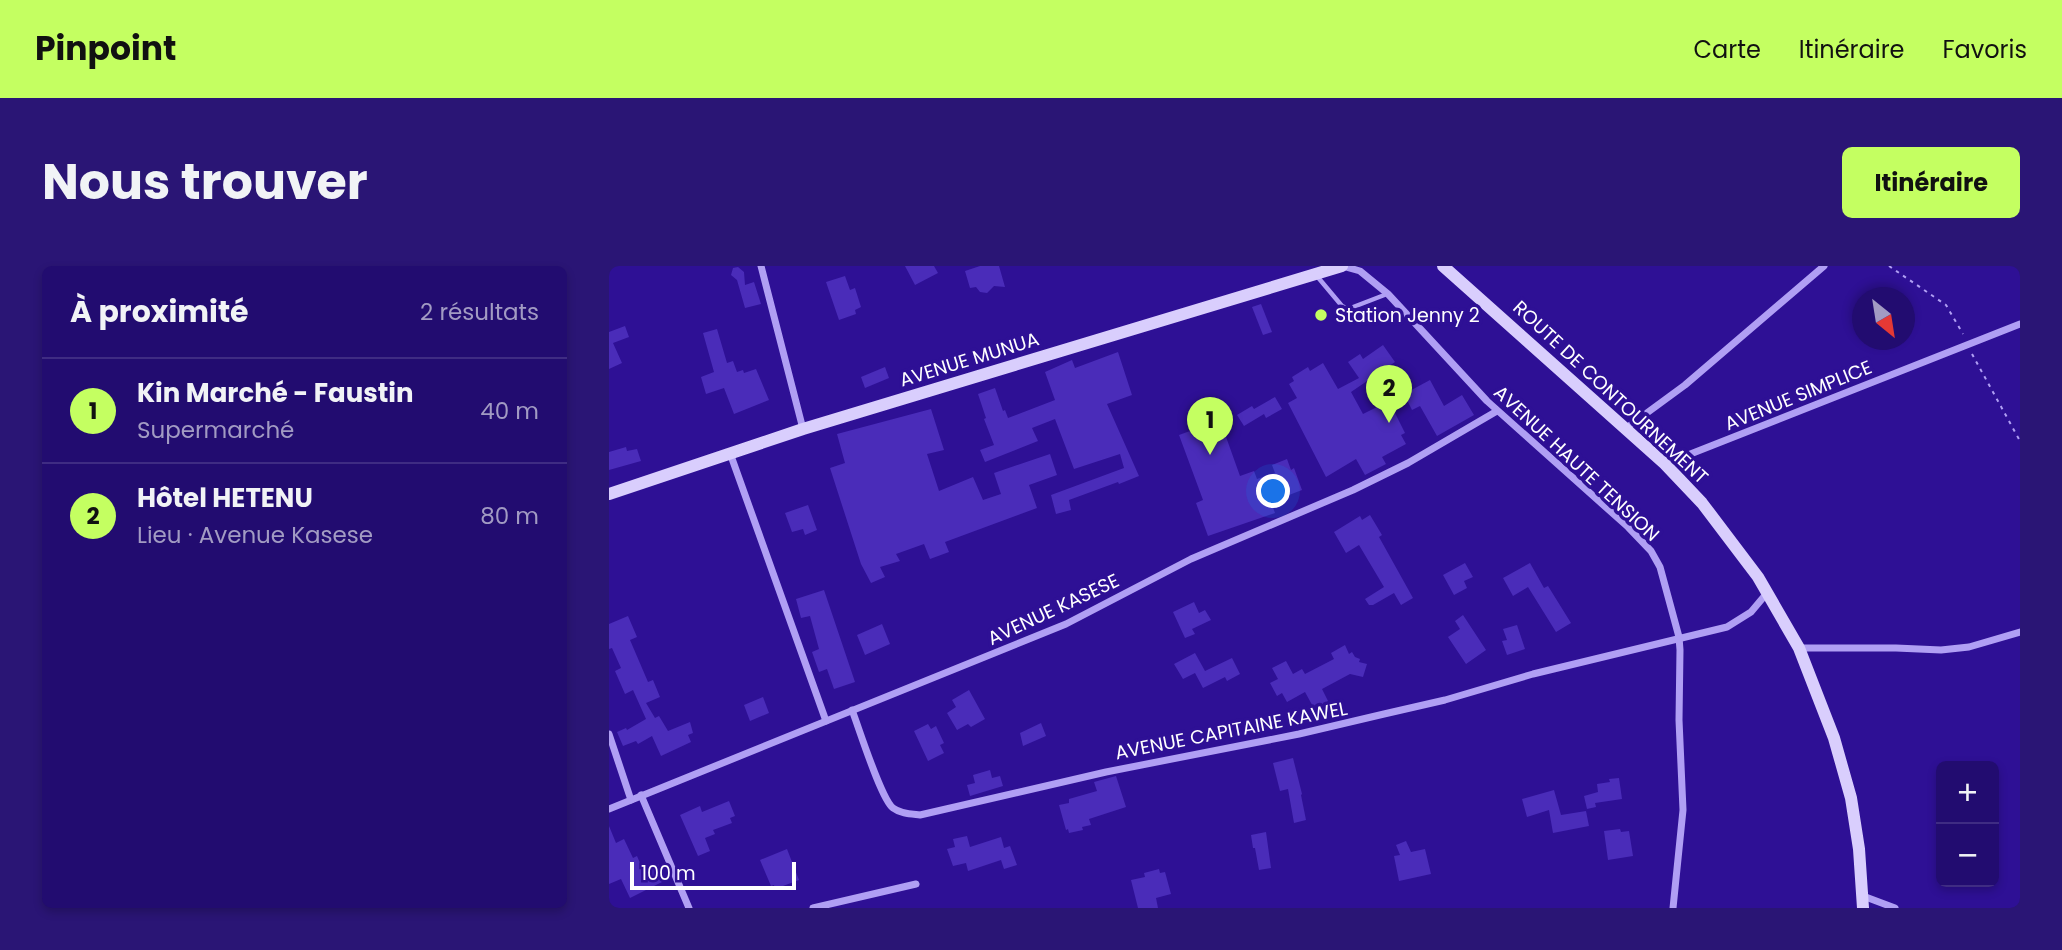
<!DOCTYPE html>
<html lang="fr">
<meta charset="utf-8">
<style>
body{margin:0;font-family:Poppins,sans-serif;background:#2a1575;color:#f1f3f6}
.controls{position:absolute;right:21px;bottom:21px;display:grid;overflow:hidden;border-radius:10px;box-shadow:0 4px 10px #0003}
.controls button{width:63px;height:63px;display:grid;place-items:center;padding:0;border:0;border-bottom:2px solid #3f2c83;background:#220c70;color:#f1f3f6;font:35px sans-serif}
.compass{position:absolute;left:1243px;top:21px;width:63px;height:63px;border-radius:50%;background:#220c70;box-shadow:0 4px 10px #0003;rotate:150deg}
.scale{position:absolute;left:21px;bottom:18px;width:166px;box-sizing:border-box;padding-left:7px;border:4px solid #fff;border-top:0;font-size:19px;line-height:24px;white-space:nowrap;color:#fff;-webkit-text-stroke:5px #2e1095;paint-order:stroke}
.you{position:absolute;left:665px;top:226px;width:24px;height:24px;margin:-18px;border:5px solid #fff;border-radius:50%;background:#1a73e8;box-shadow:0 0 0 10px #1a73e833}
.badge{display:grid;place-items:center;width:46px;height:46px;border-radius:50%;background:#c4ff61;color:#111;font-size:23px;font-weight:700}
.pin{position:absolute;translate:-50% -58px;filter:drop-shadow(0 2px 4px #0008)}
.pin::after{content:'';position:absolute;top:37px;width:24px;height:21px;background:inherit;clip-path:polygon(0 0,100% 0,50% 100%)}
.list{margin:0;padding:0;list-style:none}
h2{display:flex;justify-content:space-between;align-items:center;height:91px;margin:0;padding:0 28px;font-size:30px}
h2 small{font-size:23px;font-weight:400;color:#a29bc3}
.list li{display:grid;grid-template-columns:46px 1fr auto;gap:21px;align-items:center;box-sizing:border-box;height:105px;padding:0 28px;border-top:2px solid #3f2c83}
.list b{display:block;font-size:26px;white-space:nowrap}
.list p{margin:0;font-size:23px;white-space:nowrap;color:#a29bc3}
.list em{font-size:23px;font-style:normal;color:#a29bc3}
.map{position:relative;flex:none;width:1411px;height:642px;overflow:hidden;border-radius:10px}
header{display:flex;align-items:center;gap:42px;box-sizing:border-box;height:98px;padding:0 35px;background:#c4ff61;color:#111}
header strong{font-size:33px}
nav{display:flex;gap:38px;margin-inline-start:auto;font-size:24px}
.intro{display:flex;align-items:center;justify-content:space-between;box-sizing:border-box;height:168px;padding:0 42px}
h1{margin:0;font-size:49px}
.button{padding:18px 32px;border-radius:10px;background:#c4ff61;color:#111;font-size:24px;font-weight:700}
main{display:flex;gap:42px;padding:0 42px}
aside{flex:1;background:#220c70;border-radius:10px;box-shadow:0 4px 10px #0003}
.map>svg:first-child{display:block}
.building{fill:#4a2cb9}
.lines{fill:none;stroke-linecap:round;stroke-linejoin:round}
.path{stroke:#b09ff4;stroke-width:2;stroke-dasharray:3.5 5;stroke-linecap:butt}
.lane{stroke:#b09ff4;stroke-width:4.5}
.street{stroke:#b09ff4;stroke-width:7}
.secondary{stroke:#d9cefd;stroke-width:12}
.poi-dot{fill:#c4ff61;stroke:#2e1095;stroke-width:2.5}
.labels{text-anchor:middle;stroke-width:7;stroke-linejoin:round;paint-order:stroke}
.poi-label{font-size:19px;fill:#fff;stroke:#2e1095;text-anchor:start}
.street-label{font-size:19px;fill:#fff;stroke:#2e1095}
</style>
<header>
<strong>Pinpoint</strong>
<nav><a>Carte</a><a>Itinéraire</a><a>Favoris</a></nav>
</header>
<div class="intro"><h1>Nous trouver</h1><a class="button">Itinéraire</a></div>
<main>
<aside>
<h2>À proximité<small>2 résultats</small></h2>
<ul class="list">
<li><span class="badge">1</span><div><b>Kin Marché - Faustin</b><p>Supermarché</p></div><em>40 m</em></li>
<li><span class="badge">2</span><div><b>Hôtel HETENU</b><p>Lieu · Avenue Kasese</p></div><em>80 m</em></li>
</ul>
</aside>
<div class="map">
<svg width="1411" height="642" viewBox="0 0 1411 642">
<rect width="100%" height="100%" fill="#2e1095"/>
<g class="building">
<polygon points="296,0 325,0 329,7 306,19"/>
<polygon points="371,0 390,0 396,21 385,20 378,27 371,26 367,21 361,22 356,5"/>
<polygon points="129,1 135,6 136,19 145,16 152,38 136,42 128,14 122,9 124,2"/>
<polygon points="236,10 241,24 246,22 252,41 246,44 247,48 230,54 217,16"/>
<polygon points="652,38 663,66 654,69 643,41"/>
<polygon points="16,60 20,71 4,77 13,97 0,103 0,66"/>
<polygon points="108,63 118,97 124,95 128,106 134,104 135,107 147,103 160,134 125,148 115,122 97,128 92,111 105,106 94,67"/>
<polygon points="774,79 786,96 742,126 754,148 776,137 781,147 785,145 796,167 792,169 797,178 773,191 777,198 756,209 747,193 717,211 679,137 688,132 680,118 685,115 683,111 699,101 701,105 714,97 729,123 750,112 739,96 751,88 754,93"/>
<polygon points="509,86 523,129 498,138 530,210 510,218 509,216 460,234 462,244 447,248 442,229 515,202 511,188 465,203 446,153 423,162 429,175 376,196 371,184 385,179 375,153 377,152 369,128 386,122 394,145 396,144 399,152 446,134 436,106 463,94 466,102"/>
<polygon points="276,101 280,112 256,122 252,111"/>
<polygon points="821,114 835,140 853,129 865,149 828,170 811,140 803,144 795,128"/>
<polygon points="666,131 673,143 657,152 655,148 635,160 628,149 643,140 645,143"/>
<polygon points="322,143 335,184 318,188 330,225 364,211 374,234 392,228 385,207 441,188 448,209 420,219 428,242 336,276 340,286 321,293 315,278 287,288 291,295 271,301 276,311 262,317 252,298 221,202 236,197 228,168"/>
<polygon points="611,154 631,210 645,205 648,213 666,207 663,199 678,193 682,204 685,202 693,224 662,236 666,247 599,270 587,237 594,234 570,169"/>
<polygon points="17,181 18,185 28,183 32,195 0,204 0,186"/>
<polygon points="199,239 208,264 196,269 194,263 183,266 176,247"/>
<polygon points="761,249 773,269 770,271 804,332 792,339 785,327 764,339 760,339 756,333 775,321 750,279 737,287 725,266 751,250 753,254"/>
<polygon points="856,297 864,311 855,315 858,322 845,329 834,309"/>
<polygon points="921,297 935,322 939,320 962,357 947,366 919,321 904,330 894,312"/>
<polygon points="215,324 246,416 225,423 218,403 210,406 203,386 210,383 201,350 192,352 187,333"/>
<polygon points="585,336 590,347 596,344 602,354 583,363 586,368 576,372 564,346"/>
<polygon points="854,349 877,384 857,398 839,371 851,363 846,355"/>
<polygon points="19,350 28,371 21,374 39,416 44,414 51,431 37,437 46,452 50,450 59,465 81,456 84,467 79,469 82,476 52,490 43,470 29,478 27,475 14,480 8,466 17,462 18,464 37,453 24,424 16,428 6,405 12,402 3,382 0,383 0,358"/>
<polygon points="273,358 281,378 256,389 248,369"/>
<polygon points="908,359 916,383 898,389 893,375 898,374 894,363"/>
<polygon points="736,379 740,388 743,386 746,391 751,393 750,396 758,398 754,411 741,408 713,423 721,439 707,446 696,426 678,436 673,427 668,430 661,417 669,413 663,402 677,395 684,408 693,403 696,408 725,393 722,387"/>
<polygon points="586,387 596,405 623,392 631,408 618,415 616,411 594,422 586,407 574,413 565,398"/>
<polygon points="360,424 376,453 362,461 359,458 348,464 338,447 347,441 343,434"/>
<polygon points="154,431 160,447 141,455 135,439"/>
<polygon points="432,457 437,470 414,480 411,467"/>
<polygon points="319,458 322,463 327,460 335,477 331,479 335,487 319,495 305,465"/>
<polygon points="684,492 693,528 692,529 697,554 685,557 679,523 671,525 664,497"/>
<polygon points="381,504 383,512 391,510 394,520 361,530 358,519 366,517 364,509"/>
<polygon points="507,510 517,541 480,553 482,559 473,561 474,564 460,567 459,563 457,564 450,539 460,537 460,533 488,525 485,516"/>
<polygon points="1010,512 1013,533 986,537 987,541 978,543 975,530 989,526 988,518 1001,516 1000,513"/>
<polygon points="945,524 952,549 977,545 980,560 944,567 940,544 918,551 913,533"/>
<polygon points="120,535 126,550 121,552 123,557 104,564 106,568 96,572 101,585 89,590 71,549 91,540 93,546"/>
<polygon points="0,560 7,577 15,573 24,592 28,590 34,604 49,598 57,614 21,632 12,613 0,618"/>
<polygon points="1011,563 1012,566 1020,565 1024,590 999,594 995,565"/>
<polygon points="657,566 662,602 650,604 646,582 644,582 642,569"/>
<polygon points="358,570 361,581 392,571 395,582 401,580 408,599 395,603 392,594 359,605 357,597 344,600 338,583 346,581 344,573"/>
<polygon points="797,575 802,586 816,583 822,608 790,615 785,590 791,589 787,579"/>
<polygon points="178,583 190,614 166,623 165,619 162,620 151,594"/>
<polygon points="550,603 551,607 556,606 562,628 547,632 549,642 529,642 522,614 536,611 535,607"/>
</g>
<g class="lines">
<g class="path">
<polyline points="1280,0 1337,39 1354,68"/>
<polyline points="1363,88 1411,175"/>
</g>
<polyline class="lane" points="707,9 733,40 739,43 778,28"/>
<g class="street">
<polyline points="152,0 194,163"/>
<polyline points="733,0 751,5 779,28 878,135 1019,261 1042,285 1051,301 1070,371 1071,384 1070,454 1074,544 1064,642"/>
<polyline points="1016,163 1076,119 1215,0"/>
<polyline points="121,187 217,455"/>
<polyline points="1056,198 1411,58"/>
<polyline points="1190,382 1287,382 1332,384 1360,381 1411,366"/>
<path d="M243 444C250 462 272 533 284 542 292 548 302 548 311 549L497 506 690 468 775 448 836 434 924 408 1118 361 1142 346 1158 327"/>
<polyline points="0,468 22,534"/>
<polyline points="32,529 80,642"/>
<polyline points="0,543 457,358 582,293 744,224 799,197 888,145"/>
<polyline points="1254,630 1286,642"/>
<polyline points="204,642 307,618"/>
</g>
<g class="secondary">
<polyline points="834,0 1056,198 1093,237 1149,311 1190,382 1225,472 1242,532 1250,583 1254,642"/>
<polyline points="0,228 194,163 733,0"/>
</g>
</g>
<circle class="poi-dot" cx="712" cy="49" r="7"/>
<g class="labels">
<g class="poi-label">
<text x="726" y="56">Station Jenny 2</text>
</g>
<g class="street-label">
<text transform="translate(360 93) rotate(-17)" y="7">AVENUE MUNUA</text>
<text transform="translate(1002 126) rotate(43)" y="7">ROUTE DE CONTOURNEMENT</text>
<text transform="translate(1189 129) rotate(-22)" y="7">AVENUE SIMPLICE</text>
<text transform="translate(968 197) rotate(43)" y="7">AVENUE HAUTE TENSION</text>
<text transform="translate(444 343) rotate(-25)" y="7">AVENUE KASESE</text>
<text transform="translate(622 464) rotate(-11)" y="7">AVENUE CAPITAINE KAWEL</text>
</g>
</g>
</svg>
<div class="controls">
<button>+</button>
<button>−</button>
</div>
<svg class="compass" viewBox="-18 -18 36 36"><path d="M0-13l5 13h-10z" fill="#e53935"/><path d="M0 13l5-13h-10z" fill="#a29bc3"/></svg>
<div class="scale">100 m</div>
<div class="you"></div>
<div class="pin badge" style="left:601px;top:189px">1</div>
<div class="pin badge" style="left:780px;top:157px">2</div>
</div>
</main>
